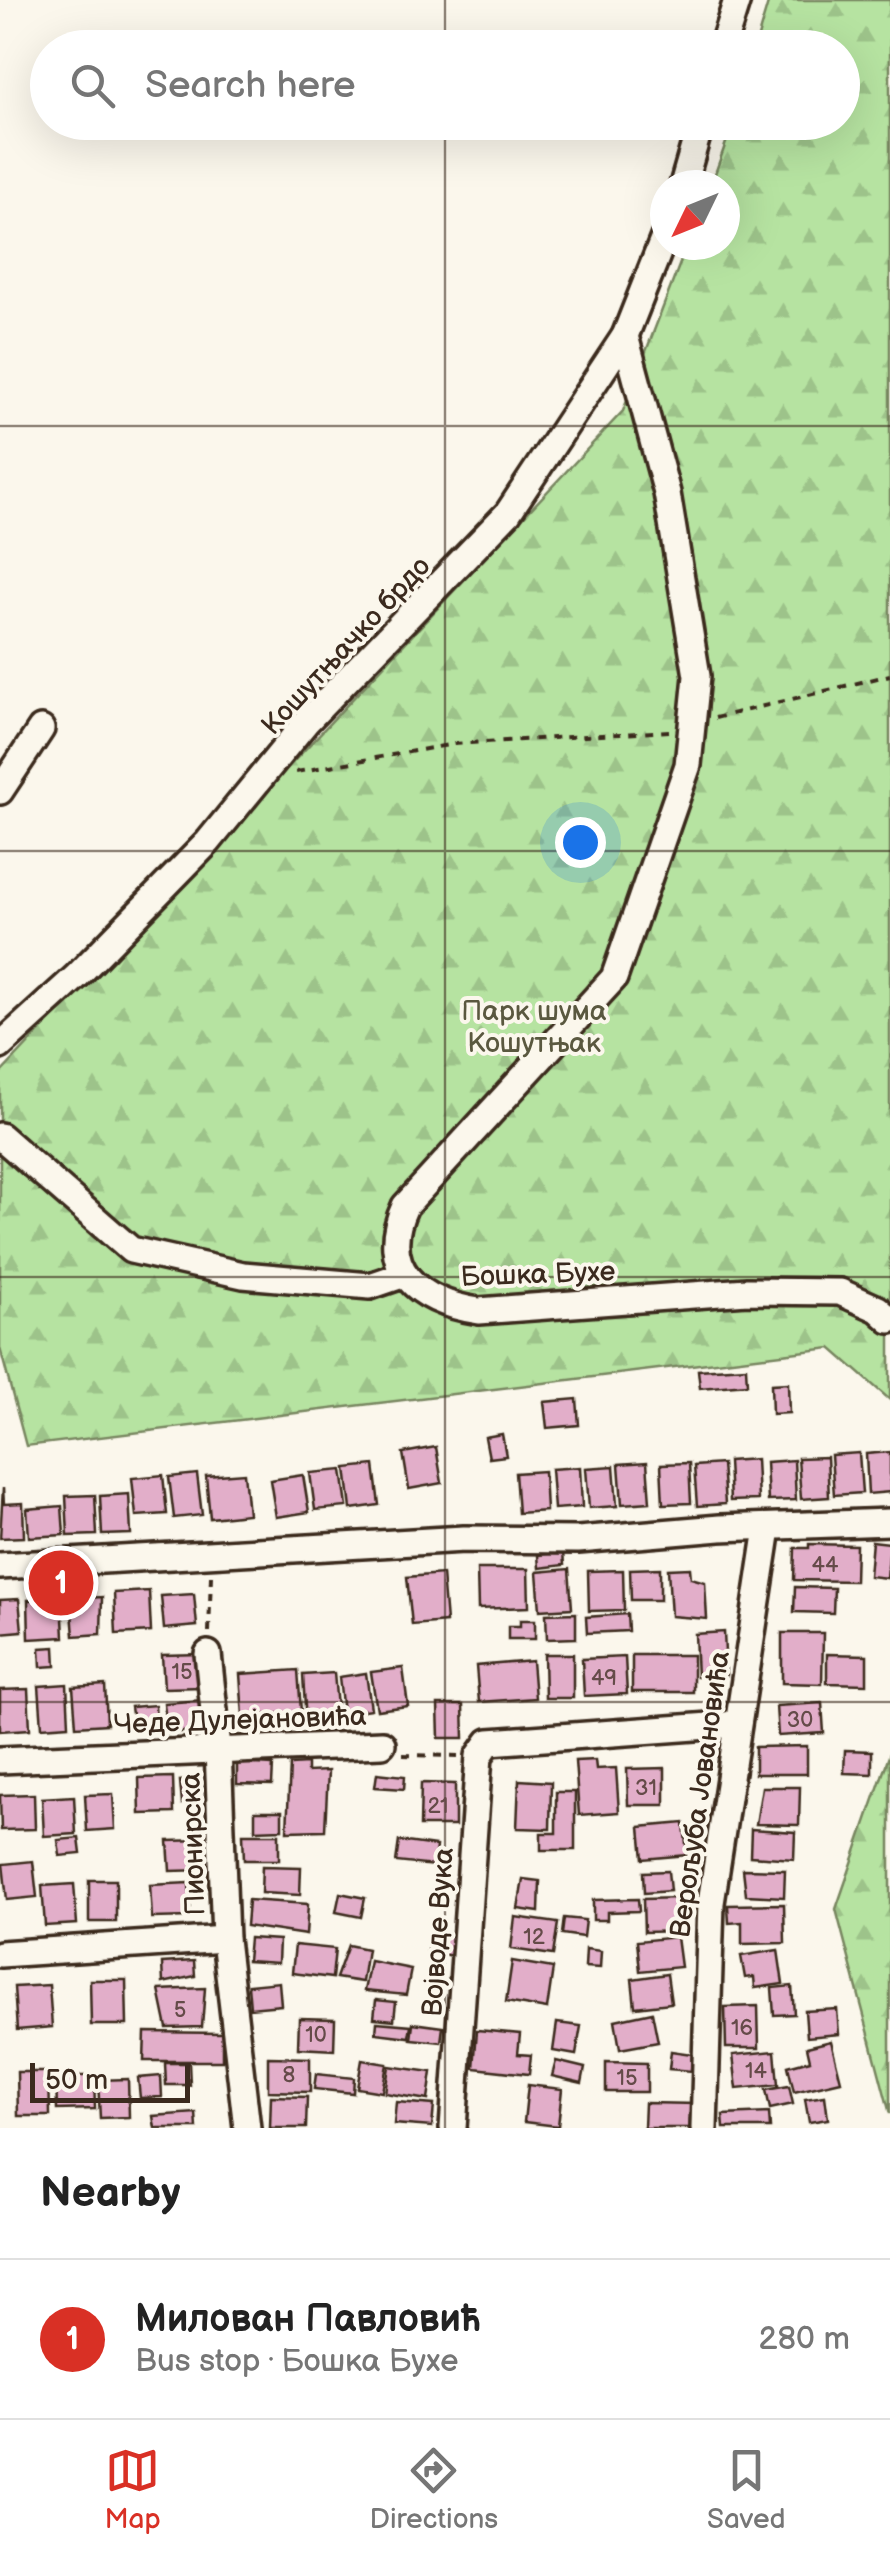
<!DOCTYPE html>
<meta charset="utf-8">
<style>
body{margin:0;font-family:"Balsamiq Sans",sans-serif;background:#f6f6f6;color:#222}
.compass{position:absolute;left:650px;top:170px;width:90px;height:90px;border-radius:50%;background:#fff;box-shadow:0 10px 40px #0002;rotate:227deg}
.scale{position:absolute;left:30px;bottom:25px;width:160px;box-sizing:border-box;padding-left:10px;border:5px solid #3b2a1e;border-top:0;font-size:28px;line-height:35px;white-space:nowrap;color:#3b2a1e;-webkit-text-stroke:8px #fbf7ec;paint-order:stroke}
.you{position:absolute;left:580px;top:842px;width:35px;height:35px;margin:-25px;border:8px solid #fff;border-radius:50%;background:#1a73e8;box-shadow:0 0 0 15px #1a73e833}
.badge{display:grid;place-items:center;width:65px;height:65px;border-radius:50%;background:#d93025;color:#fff;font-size:32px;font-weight:700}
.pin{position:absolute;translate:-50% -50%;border:5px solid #fff;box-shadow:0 2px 10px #0006}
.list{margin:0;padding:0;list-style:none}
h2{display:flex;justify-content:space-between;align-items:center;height:130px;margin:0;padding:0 40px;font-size:42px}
h2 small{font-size:32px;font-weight:400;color:#767676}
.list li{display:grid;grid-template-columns:65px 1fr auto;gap:30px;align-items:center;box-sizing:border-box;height:160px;padding:0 40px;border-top:2px solid #e0e0e0}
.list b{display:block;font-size:38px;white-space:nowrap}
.list p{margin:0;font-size:32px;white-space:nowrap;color:#767676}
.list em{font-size:32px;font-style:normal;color:#767676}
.icon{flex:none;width:55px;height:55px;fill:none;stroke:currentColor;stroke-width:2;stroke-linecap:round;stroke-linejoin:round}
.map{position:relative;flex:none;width:890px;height:2128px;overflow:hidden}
.search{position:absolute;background:#fff;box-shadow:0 10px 40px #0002;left:30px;right:30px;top:30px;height:110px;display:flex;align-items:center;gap:25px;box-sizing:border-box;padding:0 35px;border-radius:55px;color:#767676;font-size:38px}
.sheet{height:290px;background:#fff}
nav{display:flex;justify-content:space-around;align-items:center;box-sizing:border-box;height:140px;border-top:2px solid #e0e0e0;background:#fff;font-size:28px;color:#767676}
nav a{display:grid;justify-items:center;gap:5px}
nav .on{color:#d93025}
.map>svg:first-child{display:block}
.forest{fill:url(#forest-firs);stroke:#788660;stroke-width:2.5}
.building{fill:#e2aec9;stroke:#3b2a1e;stroke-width:2.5}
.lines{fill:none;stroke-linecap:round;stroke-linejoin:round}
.minor-casing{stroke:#3b2a1e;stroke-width:32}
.path{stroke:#3b2a1e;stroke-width:4;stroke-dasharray:8 8;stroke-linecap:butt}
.minor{stroke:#fbf7ec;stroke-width:25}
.grid{fill:none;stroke:#3b2a1e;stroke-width:2.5;stroke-opacity:0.55}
.labels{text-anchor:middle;stroke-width:8;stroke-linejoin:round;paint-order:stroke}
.number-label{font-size:22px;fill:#654b49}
.street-label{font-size:28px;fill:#3b2a1e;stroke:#fbf7ec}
.park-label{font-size:28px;fill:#5a583f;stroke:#fbf7ec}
</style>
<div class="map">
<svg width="890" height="2128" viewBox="0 0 890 2128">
<defs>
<pattern id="forest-firs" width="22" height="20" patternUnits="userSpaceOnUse" patternTransform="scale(2.5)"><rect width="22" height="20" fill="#b6e3a1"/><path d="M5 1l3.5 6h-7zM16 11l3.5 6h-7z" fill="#9dc38a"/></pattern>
</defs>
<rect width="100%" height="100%" fill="#fbf7ec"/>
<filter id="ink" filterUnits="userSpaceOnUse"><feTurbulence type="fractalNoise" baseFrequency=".01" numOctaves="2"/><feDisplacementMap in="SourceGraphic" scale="20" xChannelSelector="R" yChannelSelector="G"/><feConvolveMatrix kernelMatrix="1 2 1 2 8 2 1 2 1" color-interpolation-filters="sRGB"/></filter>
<g filter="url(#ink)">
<g class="forest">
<polygon points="769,0 890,0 890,1400 831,1348 26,1446 0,1348 0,1074 623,411 687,245 725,245 725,185 711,185 733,123 842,122 842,48 755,47"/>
<polygon points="890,1753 890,2114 836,1909"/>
</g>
<g class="building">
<polygon points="746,1367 747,1384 700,1388 698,1370"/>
<polygon points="788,1383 789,1413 772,1414 771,1384"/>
<polygon points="577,1399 579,1425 547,1428 544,1402"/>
<polygon points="502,1434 506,1456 489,1458 485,1437"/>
<polygon points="436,1447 442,1483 409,1489 403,1453"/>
<polygon points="890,1452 890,1492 868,1494 866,1454"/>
<polygon points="859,1453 862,1493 834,1495 831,1455"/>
<polygon points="827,1457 829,1497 801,1499 798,1458"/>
<polygon points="756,1459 758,1500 730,1501 728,1461"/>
<polygon points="794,1460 796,1500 768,1501 766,1462"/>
<polygon points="647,1462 650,1502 622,1504 619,1464"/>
<polygon points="689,1463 691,1503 663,1504 661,1464"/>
<polygon points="722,1464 725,1504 697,1506 694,1466"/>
<polygon points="374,1465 379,1505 351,1509 346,1468"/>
<polygon points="614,1466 617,1506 589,1508 586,1468"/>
<polygon points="580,1467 582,1507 554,1509 551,1469"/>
<polygon points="342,1470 347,1507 315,1510 310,1473"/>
<polygon points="544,1471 546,1511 518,1513 515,1473"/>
<polygon points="244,1473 248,1514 210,1518 206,1476"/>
<polygon points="197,1474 202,1515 174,1518 169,1477"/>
<polygon points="163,1475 167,1514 136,1516 132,1478"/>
<polygon points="303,1475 309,1512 276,1517 270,1480"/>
<polygon points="3,1488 4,1504 23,1503 24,1537 0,1538"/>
<polygon points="129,1494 131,1534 102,1535 100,1496"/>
<polygon points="95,1495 97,1535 68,1536 66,1496"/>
<polygon points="62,1506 64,1535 29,1537 27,1509"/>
<polygon points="872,1541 890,1543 887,1578 869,1576"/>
<polygon points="809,1544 856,1545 855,1581 794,1580 795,1548 809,1548"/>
<polygon points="563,1552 564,1565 539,1568 538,1555"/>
<polygon points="660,1568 660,1600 631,1600 630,1569"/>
<polygon points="690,1568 691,1578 705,1582 707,1619 671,1616 668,1569"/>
<polygon points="477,1569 528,1569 529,1607 478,1609"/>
<polygon points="569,1569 572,1608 540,1610 537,1572"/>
<polygon points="623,1570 624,1610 589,1611 588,1571"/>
<polygon points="442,1574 446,1622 412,1625 407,1577"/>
<polygon points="795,1587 834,1588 833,1613 794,1612"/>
<polygon points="149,1591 151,1632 116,1634 114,1593"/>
<polygon points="194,1594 197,1626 164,1629 161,1596"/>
<polygon points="102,1597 101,1634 74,1636 71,1599"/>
<polygon points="19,1599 22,1631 0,1633 0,1600"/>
<polygon points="62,1599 64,1637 29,1639 28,1600"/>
<polygon points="576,1613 576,1638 547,1639 546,1614"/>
<polygon points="627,1614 628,1631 587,1633 586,1617"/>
<polygon points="520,1620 535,1620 535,1639 508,1639 508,1626 520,1626"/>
<polygon points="724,1632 726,1675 697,1677 695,1634"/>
<polygon points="782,1633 823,1633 822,1684 782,1683"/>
<polygon points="55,1647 56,1666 41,1667 40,1648"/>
<polygon points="201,1654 203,1687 164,1688 162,1655"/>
<polygon points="544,1654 573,1654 573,1698 545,1698"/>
<polygon points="827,1654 867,1655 867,1684 827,1683"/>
<rect x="632" y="1655" width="61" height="37"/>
<polygon points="625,1657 627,1694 584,1696 582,1659"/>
<polygon points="532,1661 535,1698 479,1702 476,1666"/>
<polygon points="403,1668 408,1706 377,1710 371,1672"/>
<polygon points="298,1670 301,1712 243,1716 240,1674"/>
<polygon points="334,1673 338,1720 306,1723 303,1675"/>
<polygon points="366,1673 371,1709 343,1713 339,1677"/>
<polygon points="67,1684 69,1725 42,1727 39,1686"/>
<polygon points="105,1685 107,1724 76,1726 73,1687"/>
<polygon points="28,1689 30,1729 0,1731 0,1690"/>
<polygon points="203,1700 206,1730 167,1733 164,1703"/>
<polygon points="822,1703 824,1733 778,1736 776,1706"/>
<polygon points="155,1705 156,1720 133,1721 131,1707"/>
<polygon points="438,1705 463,1705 464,1738 439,1738"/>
<polygon points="807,1746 807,1774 755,1774 755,1747"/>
<polygon points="845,1750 872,1751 872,1774 844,1773"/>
<polygon points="595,1760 596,1769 616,1768 619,1812 579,1815 575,1761"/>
<polygon points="237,1763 273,1765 272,1785 237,1784"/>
<polygon points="307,1764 307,1772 328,1771 325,1830 287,1831 290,1765"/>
<polygon points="665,1768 665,1805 628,1805 627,1769"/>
<polygon points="377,1773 405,1776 404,1789 375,1787"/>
<polygon points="173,1777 174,1813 140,1814 139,1778"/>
<polygon points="194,1780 197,1803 182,1804 180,1781"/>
<polygon points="519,1780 551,1782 550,1829 517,1828"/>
<polygon points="421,1783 455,1784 455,1826 420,1826"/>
<polygon points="762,1787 800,1787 799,1825 756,1824"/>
<polygon points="556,1792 575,1792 575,1850 541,1850 541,1833 556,1833"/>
<polygon points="34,1794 35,1829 1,1830 0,1795"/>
<polygon points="113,1794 115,1829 87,1831 85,1795"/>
<polygon points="74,1796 76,1834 44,1836 42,1798"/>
<polygon points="255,1811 282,1811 282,1829 255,1830"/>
<polygon points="684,1823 687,1855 643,1859 640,1827"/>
<polygon points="751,1829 795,1832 794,1859 750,1856"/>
<polygon points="243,1834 279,1834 279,1860 244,1860"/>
<polygon points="79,1838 81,1854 60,1856 58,1840"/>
<polygon points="203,1840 205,1870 170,1871 168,1841"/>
<polygon points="399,1841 436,1846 434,1866 396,1862"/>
<polygon points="33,1861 37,1897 7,1900 3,1864"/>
<polygon points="262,1866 301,1867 300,1895 261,1893"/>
<polygon points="743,1869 785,1870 784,1897 746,1895"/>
<polygon points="668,1871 670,1891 644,1893 643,1872"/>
<polygon points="523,1879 540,1881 539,1912 518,1909"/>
<rect x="89" y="1880" width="27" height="42"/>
<polygon points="189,1883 191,1917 152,1918 150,1885"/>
<polygon points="74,1884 77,1924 45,1926 42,1886"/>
<polygon points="340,1893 365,1898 361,1917 336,1912"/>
<polygon points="680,1898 681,1931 644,1932 643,1899"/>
<polygon points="638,1899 639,1911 607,1912 607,1920 593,1920 593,1900"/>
<polygon points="248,1900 308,1904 306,1935 246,1926"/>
<polygon points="784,1904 785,1943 742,1944 742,1922 729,1923 728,1905"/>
<polygon points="515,1917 558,1923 553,1955 511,1949"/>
<polygon points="564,1918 585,1920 583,1937 562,1934"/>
<polygon points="430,1932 457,1937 454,1956 427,1952"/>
<polygon points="677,1937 681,1967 640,1971 637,1941"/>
<polygon points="249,1938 279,1940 278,1963 247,1961"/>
<polygon points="295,1945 335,1949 332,1978 292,1973"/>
<polygon points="348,1945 367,1949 362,1982 336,1978"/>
<polygon points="586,1949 601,1951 600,1968 585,1967"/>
<polygon points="778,1950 783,1984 755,1988 754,1977 745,1978 741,1956"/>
<polygon points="194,1961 195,1976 163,1983 162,1963"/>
<polygon points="370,1961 411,1969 406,1995 364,1991"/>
<polygon points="512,1961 553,1968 547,2009 506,2002"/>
<polygon points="667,1974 671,2003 635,2007 632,1979"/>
<polygon points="90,1980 126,1980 127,2025 91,2025"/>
<polygon points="279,1982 281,2005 250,2008 248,1985"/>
<polygon points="49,1985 52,2027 17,2030 14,1987"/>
<polygon points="792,1986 794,2014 774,2015 772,1988"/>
<polygon points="205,1988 202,2027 167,2028 159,1990"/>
<polygon points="376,2000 396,2002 394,2020 374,2018"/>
<polygon points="758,2006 759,2048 726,2048 725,2007"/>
<polygon points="837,2009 839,2034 807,2037 805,2011"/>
<polygon points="652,2012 658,2042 620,2049 615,2020"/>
<polygon points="299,2018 335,2019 334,2050 298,2048"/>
<polygon points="377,2022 411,2025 409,2037 376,2033"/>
<polygon points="413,2023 443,2027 441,2042 411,2039"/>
<polygon points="557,2023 581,2026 576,2055 553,2051"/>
<polygon points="477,2030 520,2034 518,2054 531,2055 529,2074 474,2068"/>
<polygon points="145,2032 222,2033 222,2061 144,2061"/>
<polygon points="831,2041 841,2081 794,2092 788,2066 810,2060 807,2047"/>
<polygon points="671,2051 692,2054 691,2071 669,2069"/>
<polygon points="775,2051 778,2085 737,2089 733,2055"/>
<polygon points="268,2057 310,2058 310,2092 268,2091"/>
<polygon points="362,2060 387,2064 382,2092 357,2088"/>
<polygon points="556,2061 585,2068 582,2083 552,2076"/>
<polygon points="606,2062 647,2063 647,2092 606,2092"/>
<polygon points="165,2063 189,2063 190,2085 166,2085"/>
<polygon points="389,2066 432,2072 428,2100 385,2093"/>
<polygon points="17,2072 49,2072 50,2116 18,2116"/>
<polygon points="316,2074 354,2078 353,2093 314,2089"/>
<polygon points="56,2076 94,2076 95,2109 57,2110"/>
<polygon points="161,2076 162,2097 140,2098 138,2078"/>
<polygon points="128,2079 129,2117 100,2118 98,2080"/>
<polygon points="528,2085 562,2089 558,2126 524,2122"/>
<polygon points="789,2086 793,2104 770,2109 766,2090"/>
<polygon points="271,2096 307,2097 306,2128 270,2128"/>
<polygon points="825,2096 828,2119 809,2122 805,2099"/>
<polygon points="396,2102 434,2105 432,2127 394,2124"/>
<polygon points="645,2103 698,2104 697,2120 690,2120 690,2128 644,2128"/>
<polygon points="196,2113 197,2128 155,2128 153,2116"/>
<polygon points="769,2113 770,2128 724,2128 723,2115"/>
</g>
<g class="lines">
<g class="minor-casing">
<g id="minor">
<polyline points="722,48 737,0"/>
<polyline points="683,185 701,122"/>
<path d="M625 336 667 493 697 676 688 765 614 978 405 1206C376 1269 419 1302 479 1311L747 1291 840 1292 878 1309 890 1320"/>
<polyline points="0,791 41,729"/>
<polyline points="0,1046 77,976 208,842 306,722 508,513 625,336 665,235"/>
<polyline points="0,1136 131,1250 243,1275 370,1286 405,1274"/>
<polyline points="0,1566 464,1539 578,1540 720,1528 890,1522"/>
<polyline points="208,1654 218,1748 225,1939 247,2128"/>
<polyline points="0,1760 382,1744"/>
<polyline points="0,1954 225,1939"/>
<polyline points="453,2128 479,1756 489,1742 737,1724"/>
<polyline points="704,2128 711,1903 768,1528"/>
</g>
</g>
<g class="path">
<polyline points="715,718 890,675"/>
<polyline points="296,772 454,744 669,731"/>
<polyline points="209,1632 211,1576"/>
<polyline points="403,1755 458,1756"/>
</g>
<use href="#minor" class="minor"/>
</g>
</g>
<path class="grid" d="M445 0V48M445 122V2128M0 426H890M0 851H890M0 1277H890M0 1702H890"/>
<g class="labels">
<g class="number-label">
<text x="825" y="1572">44</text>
<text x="182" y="1679">15</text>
<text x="604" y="1685">49</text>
<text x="800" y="1727">30</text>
<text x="646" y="1795">31</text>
<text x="438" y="1813">21</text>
<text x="534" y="1944">12</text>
<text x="180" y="2017">5</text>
<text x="742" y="2035">16</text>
<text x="316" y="2042">10</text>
<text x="756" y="2078">14</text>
<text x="289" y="2082">8</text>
<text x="627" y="2085">15</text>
</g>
<g class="street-label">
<text transform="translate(345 645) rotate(-47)" y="10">Кошутњачко брдо</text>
<text transform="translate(538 1273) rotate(-2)" y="10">Бошка Бухе</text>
<text transform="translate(240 1719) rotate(-2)" y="10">Чеде Дулејановића</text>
<text transform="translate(699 1794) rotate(-82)" y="10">Верољуба Јовановића</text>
<text transform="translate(192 1844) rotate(-92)" y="10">Пионирска</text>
<text transform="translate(437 1932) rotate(-86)" y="10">Војводе Вука</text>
</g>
<g class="park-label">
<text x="534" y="1020">Парк шума<tspan x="534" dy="32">Кошутњак</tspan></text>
</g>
</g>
</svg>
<svg class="compass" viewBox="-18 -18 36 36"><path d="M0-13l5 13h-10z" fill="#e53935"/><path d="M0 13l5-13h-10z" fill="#767676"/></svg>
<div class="scale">50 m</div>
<div class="you"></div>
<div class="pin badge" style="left:61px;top:1583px">1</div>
<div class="search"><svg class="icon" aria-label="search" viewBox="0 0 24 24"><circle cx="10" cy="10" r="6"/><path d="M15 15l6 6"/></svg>Search here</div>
</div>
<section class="sheet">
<h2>Nearby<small></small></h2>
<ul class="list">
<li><span class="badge">1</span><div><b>Милован Павловић</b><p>Bus stop · Бошка Бухе</p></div><em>280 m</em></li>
</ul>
</section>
<nav>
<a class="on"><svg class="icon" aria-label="map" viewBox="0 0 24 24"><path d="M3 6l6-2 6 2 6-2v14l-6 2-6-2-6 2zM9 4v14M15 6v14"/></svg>Map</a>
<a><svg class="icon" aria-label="directions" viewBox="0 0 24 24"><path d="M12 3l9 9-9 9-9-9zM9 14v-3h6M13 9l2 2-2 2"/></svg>Directions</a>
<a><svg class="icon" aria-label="saved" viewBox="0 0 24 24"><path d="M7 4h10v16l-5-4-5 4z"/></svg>Saved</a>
</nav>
